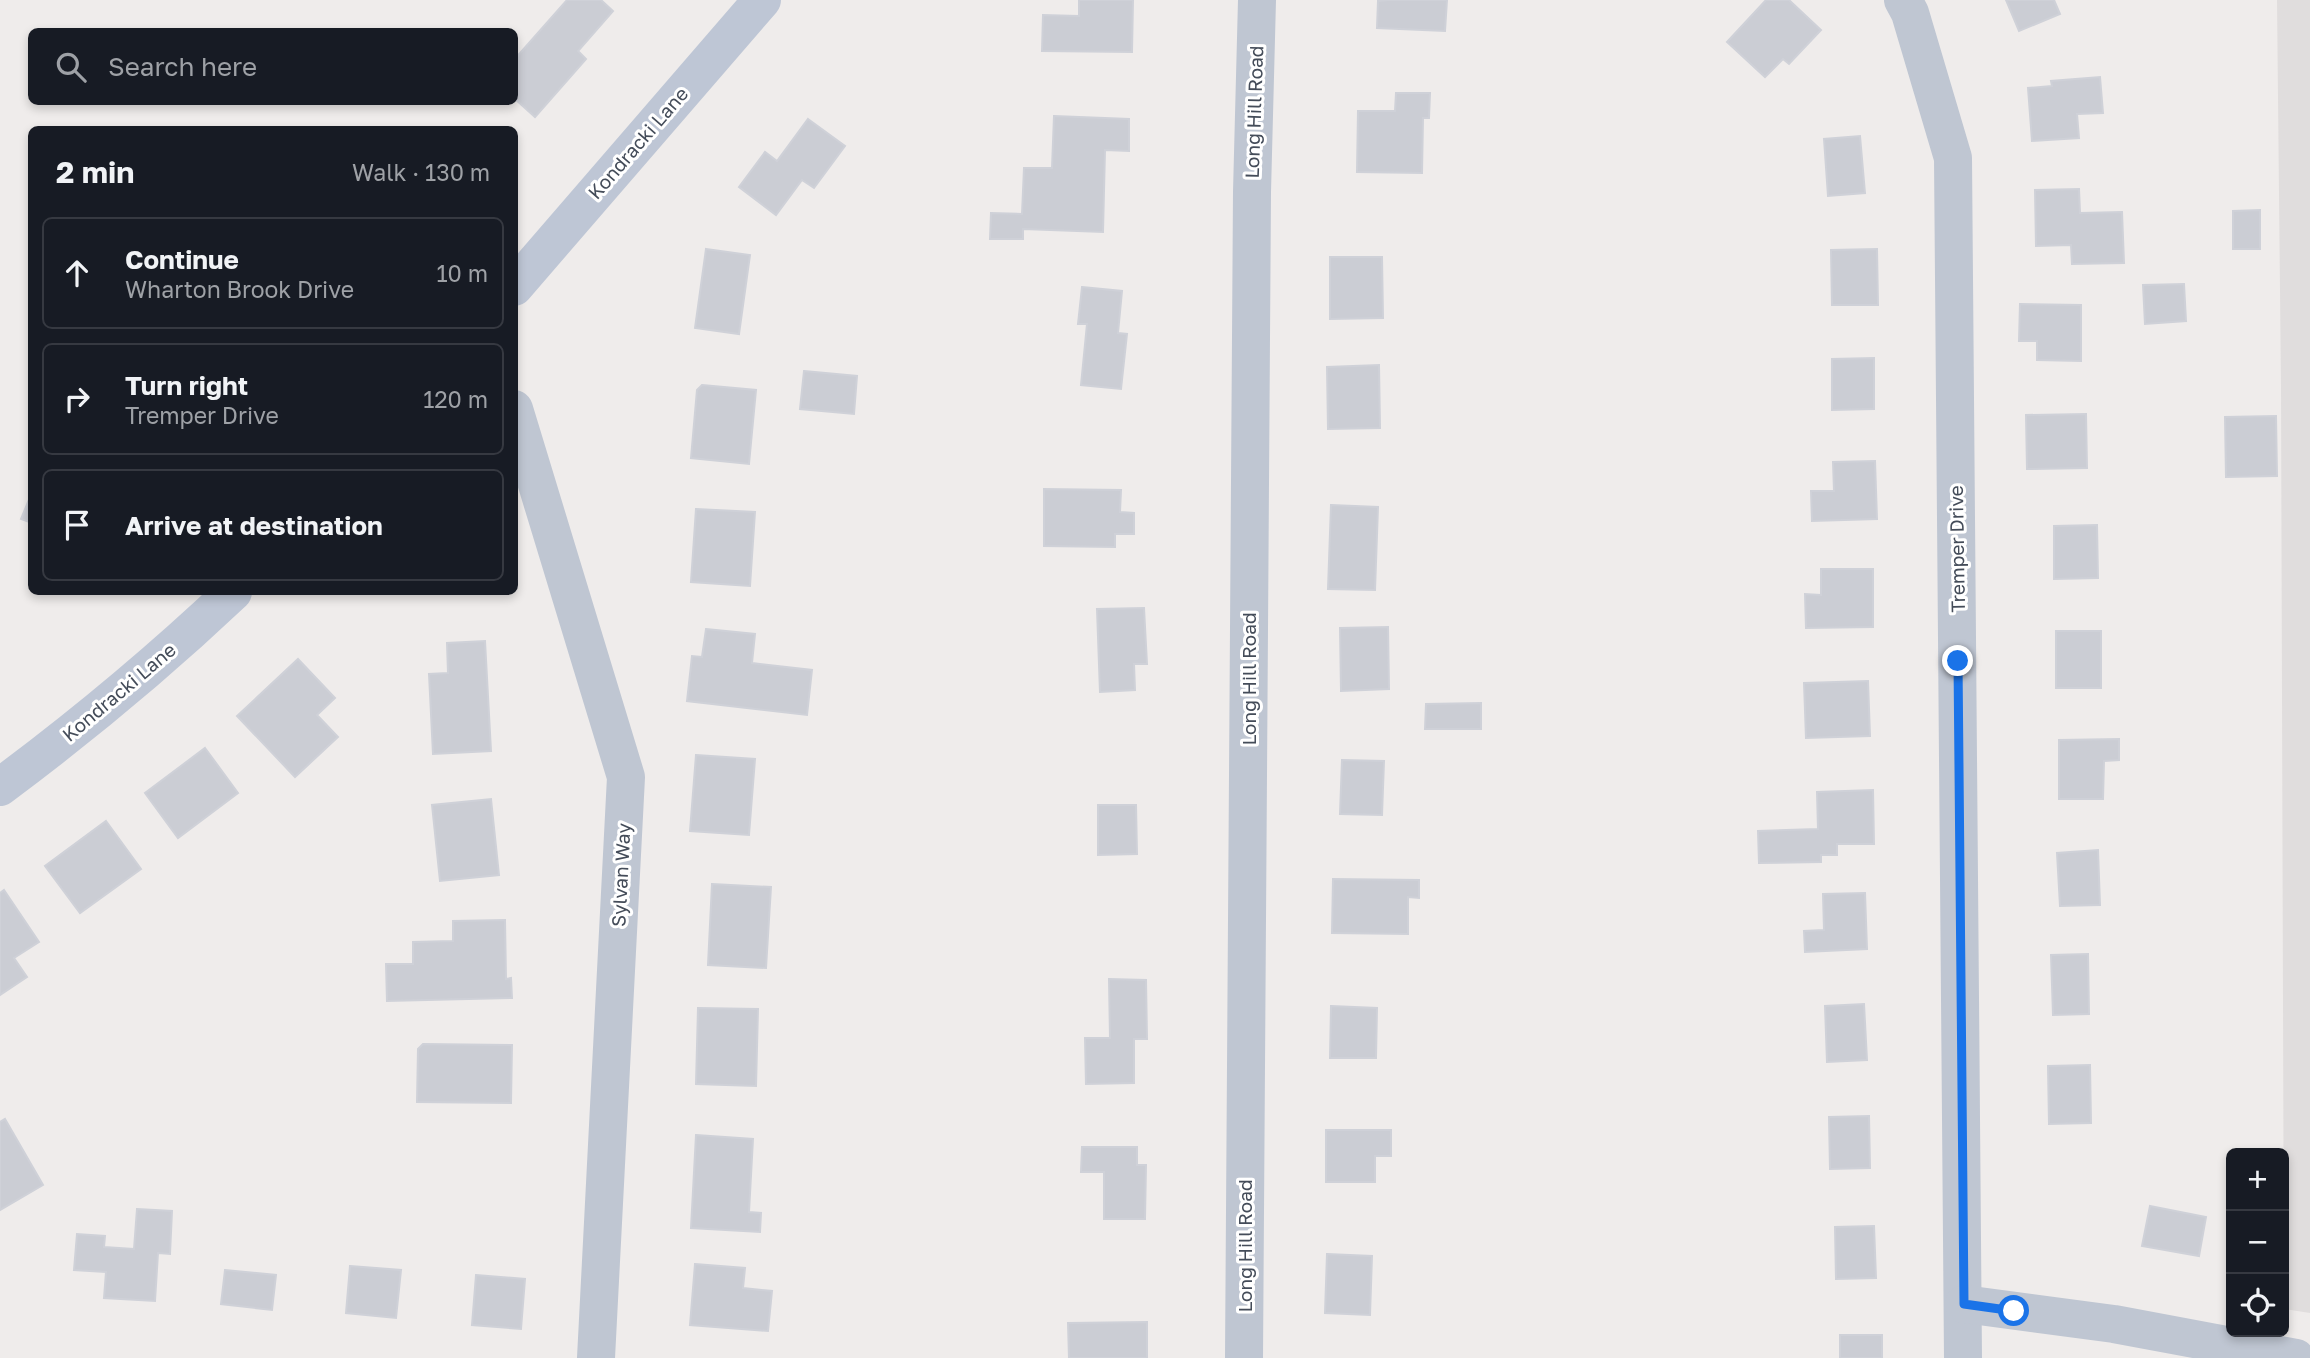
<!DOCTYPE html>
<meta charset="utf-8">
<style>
body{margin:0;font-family:"Golos Text",sans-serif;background:#20242c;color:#f1f3f6}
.controls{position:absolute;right:21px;bottom:21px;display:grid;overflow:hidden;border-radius:10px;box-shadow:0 4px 10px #0003}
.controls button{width:63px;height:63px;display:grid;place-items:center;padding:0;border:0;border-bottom:2px solid #363941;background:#171b24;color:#f1f3f6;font:35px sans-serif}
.stop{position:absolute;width:21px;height:21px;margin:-16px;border:5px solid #1a73e8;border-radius:50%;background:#fff}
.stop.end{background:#1a73e8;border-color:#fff;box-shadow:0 2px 7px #0008}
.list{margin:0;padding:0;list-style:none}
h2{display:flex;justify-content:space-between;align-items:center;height:91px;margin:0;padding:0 28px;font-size:30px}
h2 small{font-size:23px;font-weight:400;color:#9ea1a6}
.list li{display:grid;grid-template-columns:46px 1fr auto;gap:21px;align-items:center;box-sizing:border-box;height:112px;margin:0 14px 14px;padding:0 14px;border:2px solid #363941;border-radius:10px}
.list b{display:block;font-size:26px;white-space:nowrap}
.list p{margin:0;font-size:23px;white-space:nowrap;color:#9ea1a6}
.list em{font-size:23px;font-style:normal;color:#9ea1a6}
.icon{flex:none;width:38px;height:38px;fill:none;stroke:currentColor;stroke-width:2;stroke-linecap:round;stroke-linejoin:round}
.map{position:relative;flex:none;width:2310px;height:1358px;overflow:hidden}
.search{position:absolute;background:#171b24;box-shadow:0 4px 10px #0003;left:28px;top:28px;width:490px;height:77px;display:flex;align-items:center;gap:18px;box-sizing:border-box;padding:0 24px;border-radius:10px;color:#9ea1a6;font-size:26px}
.panel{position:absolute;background:#171b24;box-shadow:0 4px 10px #0003;left:28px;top:126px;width:490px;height:469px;border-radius:10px}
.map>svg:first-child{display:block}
.education{fill:#e0dddd}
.building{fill:#cbcdd4;stroke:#cfd1d8;stroke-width:2}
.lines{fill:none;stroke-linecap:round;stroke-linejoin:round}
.minor{stroke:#bfc6d2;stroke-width:38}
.secondary{stroke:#bec6d5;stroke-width:38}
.route{stroke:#1a73e8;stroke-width:9}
.labels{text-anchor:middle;stroke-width:6;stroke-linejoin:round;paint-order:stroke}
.street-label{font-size:19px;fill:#444c59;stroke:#fff}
</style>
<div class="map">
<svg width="2310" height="1358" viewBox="0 0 2310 1358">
<rect width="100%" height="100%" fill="#efeceb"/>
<polygon class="education" points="2277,0 2310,0 2310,1313 2284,1309 2281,387"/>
<g class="building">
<polygon points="567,0 601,0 613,11 578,51 586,59 535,117 514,98 514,60"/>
<polygon points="1079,0 1133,0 1132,52 1042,51 1043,15 1079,16"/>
<polygon points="1388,0 1447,0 1445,31 1377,28 1378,1"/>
<polygon points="1766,0 1789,0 1821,30 1789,64 1783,59 1765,77 1727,42"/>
<polygon points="2006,0 2054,0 2060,14 2019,31"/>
<polygon points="2100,77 2103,113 2077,114 2079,138 2032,141 2028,88 2052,86 2051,81"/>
<polygon points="1396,93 1430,93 1429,118 1423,118 1422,173 1357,172 1358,111 1395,111"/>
<polygon points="1054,116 1129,119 1129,151 1105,150 1103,232 1023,229 1023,239 990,239 991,213 1022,214 1024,168 1052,168"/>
<polygon points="808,119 845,146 814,188 802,180 776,215 739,187 765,152 777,161"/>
<polygon points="1860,136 1865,193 1828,196 1824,139"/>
<polygon points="2079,189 2080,213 2122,212 2124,263 2072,264 2071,245 2036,246 2035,190"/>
<polygon points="2260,210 2260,249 2233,249 2233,211"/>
<polygon points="706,249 750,255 739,334 695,328"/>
<polygon points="1877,249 1878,305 1832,305 1831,250"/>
<polygon points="1330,257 1382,257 1383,318 1330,319"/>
<polygon points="2184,284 2186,321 2145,324 2143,285"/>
<polygon points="1082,287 1122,291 1118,333 1127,334 1121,389 1081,385 1087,324 1078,324"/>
<polygon points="2020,304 2081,305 2081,361 2037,360 2037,341 2019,341"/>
<polygon points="1874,358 1874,409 1832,410 1832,359"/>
<polygon points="1379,365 1380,428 1328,429 1327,367"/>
<polygon points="804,371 857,376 854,414 800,409"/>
<polygon points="702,385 756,390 749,464 691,458 697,390"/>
<polygon points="2086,414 2087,468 2027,469 2026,415"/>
<polygon points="2276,416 2277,476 2226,477 2225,417"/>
<polygon points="1875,461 1877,519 1812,521 1811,491 1834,491 1833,462"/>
<polygon points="1044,489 1121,490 1120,512 1134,513 1134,534 1115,534 1115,547 1044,546"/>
<polygon points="30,497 32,497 32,523 21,519"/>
<polygon points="1331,505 1378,507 1375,590 1328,589"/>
<polygon points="696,509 755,512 750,586 691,582"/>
<polygon points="2097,525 2098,578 2054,579 2054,526"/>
<polygon points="1821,569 1873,569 1873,627 1806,628 1805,594 1821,595"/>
<polygon points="1144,608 1147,664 1134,664 1135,690 1100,692 1097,609"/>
<polygon points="1388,627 1389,689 1341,691 1340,628"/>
<polygon points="706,629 755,634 752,663 812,670 807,715 687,701 692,656 702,657"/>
<rect x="2056" y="631" width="45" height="57"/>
<polygon points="485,641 491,751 433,754 429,674 448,673 447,643"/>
<polygon points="298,659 335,698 317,715 338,737 295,777 237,716"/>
<polygon points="1868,681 1870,736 1806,738 1804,683"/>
<polygon points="1481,703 1481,729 1425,729 1426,704"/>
<polygon points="2119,739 2119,760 2104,761 2103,799 2059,799 2059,740"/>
<polygon points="205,748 238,793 178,838 145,793"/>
<polygon points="696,755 755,759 749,835 690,831"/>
<polygon points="1342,760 1384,761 1382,815 1340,814"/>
<polygon points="1873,790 1874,844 1837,844 1837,855 1821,855 1821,862 1759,863 1758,831 1818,829 1817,792"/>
<polygon points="491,799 499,875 440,881 432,805"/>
<polygon points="1098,805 1136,805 1137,854 1098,855"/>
<polygon points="106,821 141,869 80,913 45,866"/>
<polygon points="2098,850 2100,905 2060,906 2057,853"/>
<polygon points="1333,879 1419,880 1419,898 1408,897 1408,934 1332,933"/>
<polygon points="712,884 771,887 766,968 708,965"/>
<polygon points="4,890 39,942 14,958 27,977 0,995 0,893"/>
<polygon points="1865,893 1867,949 1805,952 1804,931 1824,930 1823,894"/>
<polygon points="505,920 506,979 511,978 512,998 387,1001 386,964 413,964 413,942 453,941 453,921"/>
<polygon points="2088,954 2089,1014 2053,1015 2051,955"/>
<polygon points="1109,979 1146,980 1147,1039 1134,1039 1134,1083 1086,1084 1085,1038 1110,1038"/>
<polygon points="1864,1004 1867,1060 1827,1062 1825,1006"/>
<polygon points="1331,1006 1377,1008 1376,1058 1330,1058"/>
<polygon points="698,1008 758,1009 756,1086 696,1084"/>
<polygon points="423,1044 512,1045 511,1103 417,1102 418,1049"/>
<polygon points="2090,1065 2091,1123 2049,1124 2048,1066"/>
<polygon points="1869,1116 1870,1168 1830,1169 1829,1117"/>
<polygon points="5,1119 43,1185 0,1210 0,1122"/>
<polygon points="1326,1130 1391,1130 1391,1156 1375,1156 1375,1182 1326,1182"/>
<polygon points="696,1135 753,1139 749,1212 761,1213 760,1232 691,1228"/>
<polygon points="1082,1147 1137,1147 1137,1165 1146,1165 1145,1219 1104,1219 1104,1172 1081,1172"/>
<polygon points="2150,1206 2206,1217 2199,1256 2142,1246"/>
<polygon points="137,1209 172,1211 170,1254 158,1253 155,1301 104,1298 106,1272 74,1270 77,1234 105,1236 104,1247 134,1249"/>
<polygon points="1874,1226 1876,1278 1836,1279 1835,1227"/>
<polygon points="1327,1254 1372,1256 1370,1315 1325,1313"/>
<polygon points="695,1264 745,1268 743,1288 772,1291 768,1331 690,1325"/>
<polygon points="350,1266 401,1270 396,1318 346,1313"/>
<polygon points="225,1270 276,1275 272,1310 221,1304"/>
<polygon points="476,1275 525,1279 521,1329 472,1325"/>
<polygon points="1147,1322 1147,1358 1069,1358 1068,1323"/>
<rect x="1840" y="1335" width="42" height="23"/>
</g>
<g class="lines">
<g class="minor">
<polyline points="1903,0 1910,13 1953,158 1963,1358"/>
<polyline points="514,409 626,777 596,1358"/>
<polyline points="1964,1304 2114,1324 2296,1358"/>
<polyline points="1244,1358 1252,192 1257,0"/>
</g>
<g class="secondary">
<polyline points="514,287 762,0"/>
<path d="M0 787C82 726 159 662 233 592"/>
</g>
</g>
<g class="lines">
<polyline class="route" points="1958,661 1964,1304 2014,1311"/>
</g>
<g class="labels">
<g class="street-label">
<text transform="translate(1254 112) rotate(-88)" y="7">Long Hill Road</text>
<text transform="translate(638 143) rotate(-49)" y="7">Kondracki Lane</text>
<text transform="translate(1957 549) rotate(-91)" y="7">Tremper Drive</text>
<text transform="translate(1249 679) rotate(-90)" y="7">Long Hill Road</text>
<text transform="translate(119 692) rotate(-40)" y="7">Kondracki Lane</text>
<text transform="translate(621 875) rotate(-87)" y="7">Sylvan Way</text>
<text transform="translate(1245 1246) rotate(-90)" y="7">Long Hill Road</text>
</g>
</g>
</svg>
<div class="controls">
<button>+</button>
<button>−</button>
<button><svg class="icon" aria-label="locate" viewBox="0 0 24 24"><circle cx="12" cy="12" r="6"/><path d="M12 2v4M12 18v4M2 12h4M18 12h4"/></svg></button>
</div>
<div class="stop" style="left:2014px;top:1311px"></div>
<div class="stop end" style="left:1958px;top:661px"></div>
<div class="search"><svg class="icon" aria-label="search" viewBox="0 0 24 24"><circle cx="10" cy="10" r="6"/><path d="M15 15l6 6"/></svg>Search here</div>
<section class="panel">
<h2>2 min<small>Walk · 130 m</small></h2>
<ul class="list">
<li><svg class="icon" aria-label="ahead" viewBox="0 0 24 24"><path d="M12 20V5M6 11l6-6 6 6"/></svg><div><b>Continue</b><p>Wharton Brook Drive</p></div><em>10 m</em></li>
<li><svg class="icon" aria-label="right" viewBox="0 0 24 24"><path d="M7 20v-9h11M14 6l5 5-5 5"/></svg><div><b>Turn right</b><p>Tremper Drive</p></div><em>120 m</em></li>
<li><svg class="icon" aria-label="arrive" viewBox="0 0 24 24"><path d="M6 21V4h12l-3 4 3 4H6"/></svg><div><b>Arrive at destination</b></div></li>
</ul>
</section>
</div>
